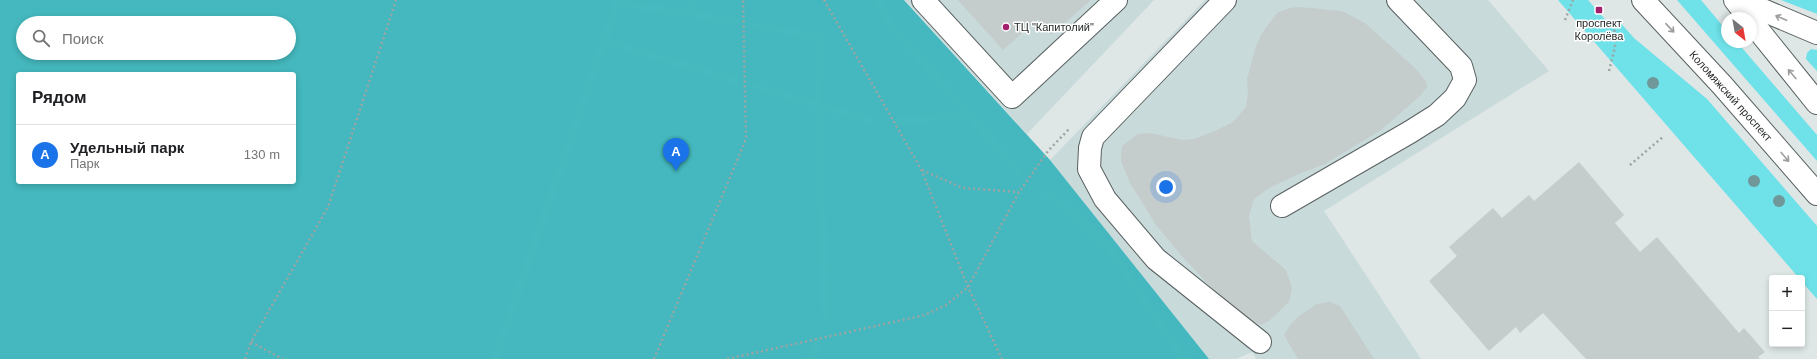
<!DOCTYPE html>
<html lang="ru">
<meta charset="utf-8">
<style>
body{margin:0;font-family:Helvetica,sans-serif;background:#f2f2f2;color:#202124}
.controls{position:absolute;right:12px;bottom:12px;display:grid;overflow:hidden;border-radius:4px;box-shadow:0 2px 6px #0003}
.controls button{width:36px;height:36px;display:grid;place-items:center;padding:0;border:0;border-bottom:1px solid #e0e0e0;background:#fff;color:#202124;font:20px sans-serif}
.compass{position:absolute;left:1721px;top:12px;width:36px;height:36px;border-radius:50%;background:#fff;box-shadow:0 2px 6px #0003;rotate:149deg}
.you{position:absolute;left:1166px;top:187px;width:14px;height:14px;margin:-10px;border:3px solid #fff;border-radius:50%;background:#1a73e8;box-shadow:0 0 0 6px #1a73e833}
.badge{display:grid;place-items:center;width:26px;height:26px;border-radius:50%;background:#1a73e8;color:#fff;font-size:13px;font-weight:700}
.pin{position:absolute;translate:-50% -33px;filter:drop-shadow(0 1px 2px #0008)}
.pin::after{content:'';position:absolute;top:21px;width:14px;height:12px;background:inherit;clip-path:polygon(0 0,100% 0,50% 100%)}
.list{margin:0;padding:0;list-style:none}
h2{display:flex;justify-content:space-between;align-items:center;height:52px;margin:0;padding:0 16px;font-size:17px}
h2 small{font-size:13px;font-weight:400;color:#757577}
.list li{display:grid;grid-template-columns:26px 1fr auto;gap:12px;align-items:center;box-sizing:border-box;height:60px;padding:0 16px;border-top:1px solid #e0e0e0}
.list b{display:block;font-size:15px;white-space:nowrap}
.list p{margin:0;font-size:13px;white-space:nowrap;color:#757577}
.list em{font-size:13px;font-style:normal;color:#757577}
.icon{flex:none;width:22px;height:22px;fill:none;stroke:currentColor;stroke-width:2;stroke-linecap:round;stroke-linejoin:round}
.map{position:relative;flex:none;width:1817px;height:359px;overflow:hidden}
.search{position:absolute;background:#fff;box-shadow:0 2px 6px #0003;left:16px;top:16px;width:280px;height:44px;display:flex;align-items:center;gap:10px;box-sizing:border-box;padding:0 14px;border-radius:22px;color:#757577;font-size:15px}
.panel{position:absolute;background:#fff;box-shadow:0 2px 6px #0003;left:16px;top:72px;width:280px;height:112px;border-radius:4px}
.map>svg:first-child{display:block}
.built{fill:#c9dadb}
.green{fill:#6fe2e9}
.forest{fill:#44b8be;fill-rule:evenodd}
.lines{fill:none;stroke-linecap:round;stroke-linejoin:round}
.stream{stroke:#46b9bf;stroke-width:8}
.building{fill:#c4cccc}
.minor-casing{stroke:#596060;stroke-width:24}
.major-casing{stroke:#596060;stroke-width:24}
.path{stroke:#9da4a4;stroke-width:2.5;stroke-dasharray:2 3;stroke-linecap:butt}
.minor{stroke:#fff;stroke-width:22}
.major{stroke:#fff;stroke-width:22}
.tree{fill:#709799}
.oneway{stroke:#9d9f9f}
.poi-dot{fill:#a4206d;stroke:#fff;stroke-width:1.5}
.labels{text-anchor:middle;stroke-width:3;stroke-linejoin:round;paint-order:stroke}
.poi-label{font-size:11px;fill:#262929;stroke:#fff}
.street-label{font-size:11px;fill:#262929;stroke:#fff}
</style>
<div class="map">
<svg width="1817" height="359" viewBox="0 0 1817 359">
<rect width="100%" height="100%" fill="#dee6e6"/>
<g class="built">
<polygon points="905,0 1154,0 1027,134"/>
<polygon points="1205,0 1488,0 1549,71 1324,211 1421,359 1256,359 1252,352 1236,359 1209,359 1050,160"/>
</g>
<g class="green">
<polygon points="1558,0 1588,0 1611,26 1618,20 1634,38 1707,99 1817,226 1817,299 1802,282 1802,278 1799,278"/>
<polygon points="1677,0 1701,0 1727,31 1727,42 1737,42 1817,135 1817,161"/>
<polygon points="1781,0 1817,0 1817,14"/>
<polygon points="1811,49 1817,50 1817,71 1806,59 1807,53"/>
</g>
<path class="forest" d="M0 0H904L1050 160 1209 359H0ZM23 23H289V53H23ZM18 74H294V182H18Z"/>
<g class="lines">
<g class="stream">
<polyline points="877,0 888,22 1019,172"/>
<polyline points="690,13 737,22"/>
<polyline points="753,25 819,38 818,106 826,319"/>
<polyline points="604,41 737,81"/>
<polyline points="754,86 870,121"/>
<polyline points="897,121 970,116"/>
<polyline points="1046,193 1068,209 1109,248 1158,322 1185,359"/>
<polyline points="495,359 617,4 690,13 694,0"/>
<polyline points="808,359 817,344"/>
</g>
</g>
<g class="building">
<polygon points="958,0 1091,0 1051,35 1038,19 1003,50"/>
<polygon points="1299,7 1342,11 1365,23 1415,68 1426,81 1427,87 1420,96 1381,130 1325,164 1301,173 1269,188 1254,199 1249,216 1252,241 1286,270 1292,288 1289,302 1269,321 1261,325 1249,320 1240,318 1180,254 1156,225 1130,183 1121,161 1121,154 1122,146 1138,134 1150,133 1182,140 1194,139 1217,130 1233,122 1246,107 1248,93 1247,79 1256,46 1262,33 1277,13 1290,8"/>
<polygon points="1579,162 1624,215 1615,223 1640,252 1657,237 1739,333 1744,328 1765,352 1758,357 1760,359 1586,359 1543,313 1520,333 1516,327 1489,351 1429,281 1457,256 1449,247 1493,208 1502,218 1529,195 1534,201"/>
<polygon points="1330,302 1340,306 1374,359 1298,359 1284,335 1290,325 1299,316 1317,304"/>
</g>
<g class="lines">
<g class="minor-casing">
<g id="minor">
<polyline points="923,0 1012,97 1116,0"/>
<polyline points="1225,0 1093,137 1090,148 1089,169 1105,199 1156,259 1260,342"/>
<polyline points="1739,0 1817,33"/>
<polyline points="1282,206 1410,132 1437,115 1455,98 1465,80 1461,66 1398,0"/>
</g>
</g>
<g class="major-casing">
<g id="major">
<polyline points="1643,0 1722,85 1817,194"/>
<polyline points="1735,0 1749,18"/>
<polyline points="1751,21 1817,103"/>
</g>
</g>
<g class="path">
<polyline points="824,0 921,169 968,287 1002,359"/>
<polyline points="1565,20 1573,0"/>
<polyline points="1609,71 1615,47 1614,21"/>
<polyline points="1630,165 1664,136"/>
<polyline points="922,170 963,188 1019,192"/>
<polyline points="251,342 283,359"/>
<polyline points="245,359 251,342 328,207 396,0"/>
<polyline points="654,359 746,139 743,0"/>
<polyline points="727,359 925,315 946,305 968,287 1019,192 1048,151 1069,129"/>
</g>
<use href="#minor" class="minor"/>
<use href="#major" class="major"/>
</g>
<g class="tree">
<circle cx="1653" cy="83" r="6"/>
<circle cx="1754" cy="181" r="6"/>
<circle cx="1779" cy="201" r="6"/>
</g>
<defs><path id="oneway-shaft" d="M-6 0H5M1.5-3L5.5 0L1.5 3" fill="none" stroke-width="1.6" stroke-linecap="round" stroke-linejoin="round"/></defs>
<g class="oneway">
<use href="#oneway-shaft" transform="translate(1781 18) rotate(-157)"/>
<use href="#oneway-shaft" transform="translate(1670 28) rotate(47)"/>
<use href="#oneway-shaft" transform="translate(1792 74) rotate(-130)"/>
<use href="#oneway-shaft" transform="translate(1785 157) rotate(49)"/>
</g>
<g class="poi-dot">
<rect x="1595" y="6" width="8" height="8" rx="2"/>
<circle cx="1006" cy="27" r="4"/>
</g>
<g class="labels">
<g class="poi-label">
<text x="1599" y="27">проспект<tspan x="1599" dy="13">Королёва</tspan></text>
<text x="1014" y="31" text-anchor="start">ТЦ "Капитолий"</text>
</g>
<g class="street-label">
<text transform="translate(1731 96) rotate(48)" y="4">Коломяжский проспект</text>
</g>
</g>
</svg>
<div class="controls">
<button>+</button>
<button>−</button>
</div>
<svg class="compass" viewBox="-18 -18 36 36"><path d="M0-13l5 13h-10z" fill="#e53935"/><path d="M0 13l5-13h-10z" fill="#757577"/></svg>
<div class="you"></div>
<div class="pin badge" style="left:676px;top:171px">A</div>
<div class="search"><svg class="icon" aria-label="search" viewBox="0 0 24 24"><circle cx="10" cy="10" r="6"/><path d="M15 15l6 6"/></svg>Поиск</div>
<section class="panel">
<h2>Рядом<small></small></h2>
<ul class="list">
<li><span class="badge">A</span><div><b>Удельный парк</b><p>Парк</p></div><em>130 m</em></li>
</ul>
</section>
</div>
